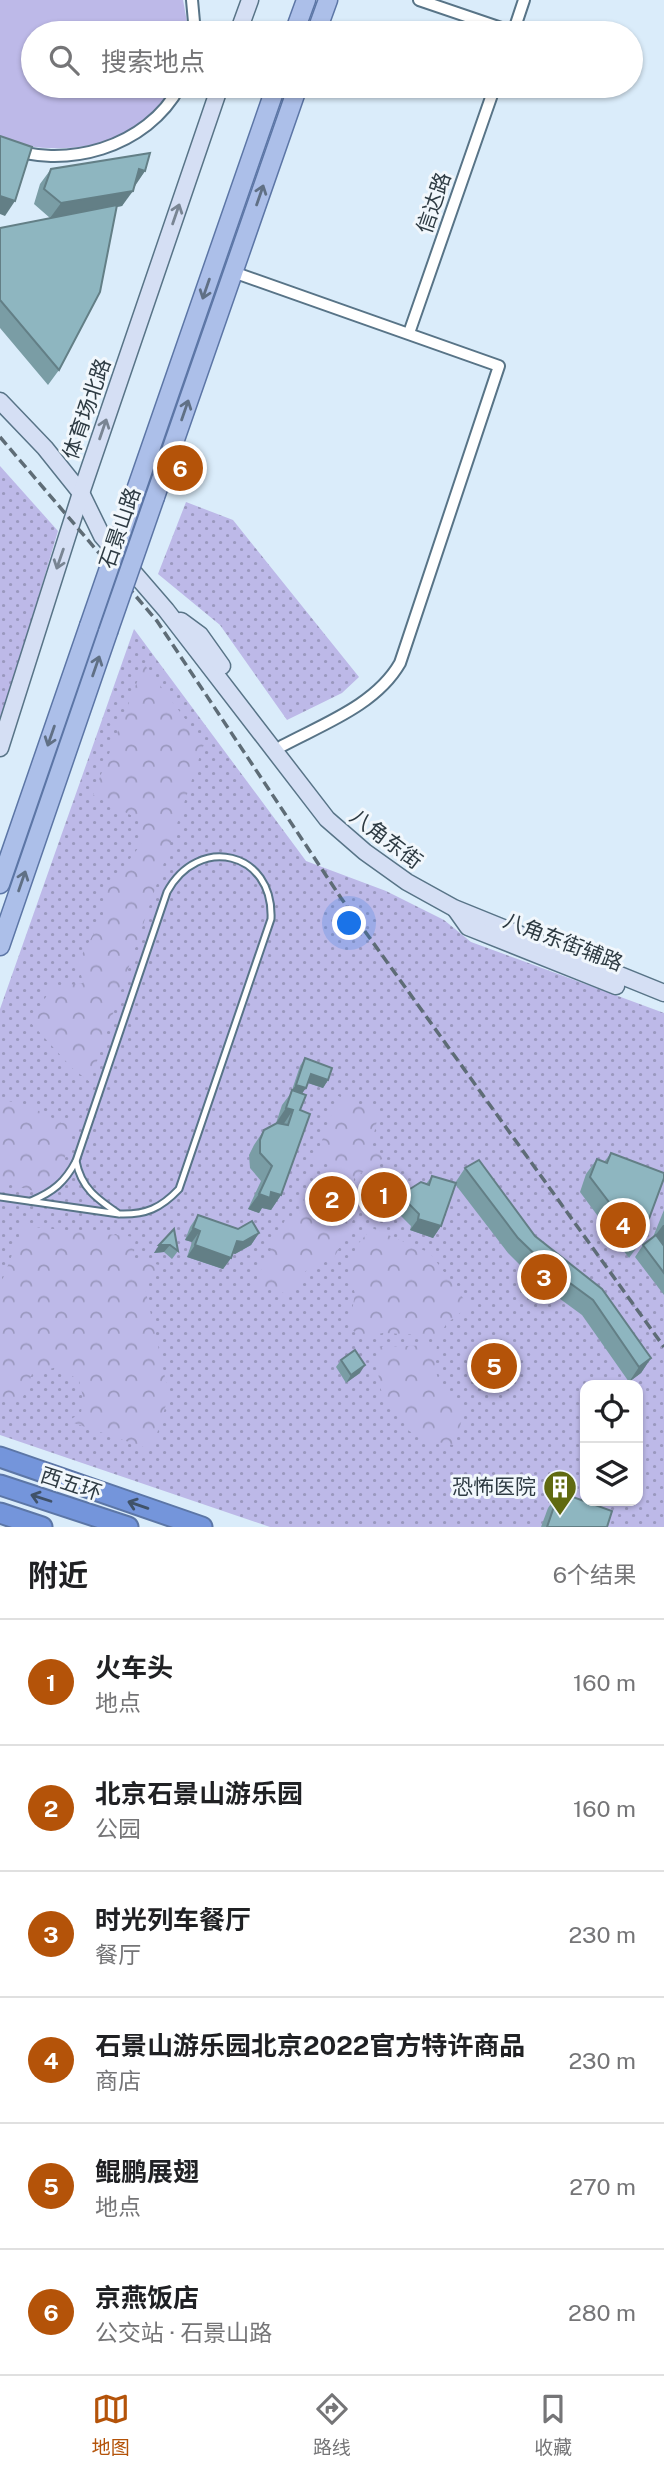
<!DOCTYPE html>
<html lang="zh">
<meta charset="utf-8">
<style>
body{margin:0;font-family:"Public Sans","Noto Sans SC",sans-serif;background:#f2f2f2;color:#202124}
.controls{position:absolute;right:21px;bottom:21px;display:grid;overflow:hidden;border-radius:14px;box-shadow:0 2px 5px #0004}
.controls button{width:63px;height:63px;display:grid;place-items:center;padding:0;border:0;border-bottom:2px solid #e0e0e0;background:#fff;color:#202124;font:35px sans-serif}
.you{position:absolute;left:350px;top:924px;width:24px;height:24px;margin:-18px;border:5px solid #fff;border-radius:50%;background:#1a73e8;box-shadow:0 0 0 10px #1a73e833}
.badge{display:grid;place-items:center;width:46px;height:46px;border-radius:50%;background:#b45309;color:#fff;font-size:23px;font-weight:700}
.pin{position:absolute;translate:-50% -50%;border:4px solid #fff;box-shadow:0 2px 7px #0006}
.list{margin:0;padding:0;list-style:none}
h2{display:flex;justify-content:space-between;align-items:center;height:91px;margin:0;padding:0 28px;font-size:30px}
h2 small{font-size:23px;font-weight:400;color:#757577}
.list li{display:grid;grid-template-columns:46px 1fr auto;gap:21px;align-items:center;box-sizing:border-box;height:126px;padding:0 28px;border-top:2px solid #e0e0e0}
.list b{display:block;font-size:26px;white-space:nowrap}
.list p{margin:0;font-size:23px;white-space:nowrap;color:#757577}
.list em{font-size:23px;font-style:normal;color:#757577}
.icon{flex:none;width:38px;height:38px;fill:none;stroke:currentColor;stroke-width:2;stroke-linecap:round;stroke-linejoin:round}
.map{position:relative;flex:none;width:664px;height:1527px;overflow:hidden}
.search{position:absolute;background:#fff;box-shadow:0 2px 5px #0004;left:21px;right:21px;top:21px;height:77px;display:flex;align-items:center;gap:18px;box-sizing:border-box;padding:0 24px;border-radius:38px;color:#757577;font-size:26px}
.sheet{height:847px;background:#fff}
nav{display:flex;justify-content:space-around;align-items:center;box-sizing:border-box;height:98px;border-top:2px solid #e0e0e0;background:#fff;font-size:19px;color:#757577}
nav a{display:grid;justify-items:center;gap:4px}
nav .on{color:#b45309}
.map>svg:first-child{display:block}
.grass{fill:url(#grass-dots);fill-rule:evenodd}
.forest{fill:url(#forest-crowns)}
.garden{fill:#bdb9e8}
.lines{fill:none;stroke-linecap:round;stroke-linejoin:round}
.lane-casing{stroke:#587487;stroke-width:9}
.street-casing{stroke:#587487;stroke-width:14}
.secondary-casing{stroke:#587487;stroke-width:19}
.primary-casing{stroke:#5c76a6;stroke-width:21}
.highway-casing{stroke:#5c76a6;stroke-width:23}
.lane{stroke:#fff;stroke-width:5}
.street{stroke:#fff;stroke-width:10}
.secondary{stroke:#d5dff4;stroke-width:16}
.primary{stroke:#acbfe9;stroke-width:18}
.highway{stroke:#7495db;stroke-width:19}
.rail{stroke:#5e6c76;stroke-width:3.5;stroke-dasharray:10 5;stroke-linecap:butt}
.primary-bridge-casing{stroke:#5c76a6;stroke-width:21;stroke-linecap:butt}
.primary-bridge{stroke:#acbfe9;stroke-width:18}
.wall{fill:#7a9da5}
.shaded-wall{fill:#637f86}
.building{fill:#8eb6c0;stroke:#637f86;stroke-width:2}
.oneway{stroke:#607085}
.oneway2{stroke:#798593}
.oneway3{stroke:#405269}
.labels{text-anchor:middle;stroke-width:6;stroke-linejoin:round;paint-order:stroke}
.street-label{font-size:21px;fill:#2e3b43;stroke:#f1f7fc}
.poi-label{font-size:21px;fill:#2e3b43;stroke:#f1f7fc;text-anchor:end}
</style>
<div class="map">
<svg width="664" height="1527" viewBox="0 0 664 1527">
<defs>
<pattern id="grass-dots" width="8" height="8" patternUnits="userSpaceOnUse" patternTransform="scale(1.75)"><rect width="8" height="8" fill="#bdb9e8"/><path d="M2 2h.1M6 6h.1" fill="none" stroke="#9a98be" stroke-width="1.8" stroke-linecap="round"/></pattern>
<pattern id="forest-crowns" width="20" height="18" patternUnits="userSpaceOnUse" patternTransform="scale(1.75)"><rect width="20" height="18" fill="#bdb9e8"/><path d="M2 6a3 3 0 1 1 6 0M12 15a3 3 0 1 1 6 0" fill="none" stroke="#9a98be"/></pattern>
</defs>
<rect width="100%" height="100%" fill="#daecfa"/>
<g class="grass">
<polygon points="0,466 58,531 0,726"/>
<polygon points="186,502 233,520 359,677 342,693 287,720 220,625 158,574"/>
<path d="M134 629 306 861 386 891 444 920 471 942 664 1013V1527H270L0 1435V1009ZM585 1385H638V1501H585Z"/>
</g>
<g class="forest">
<polygon points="144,664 204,744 90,1082 72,1068 31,1023 51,988 83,983 78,962 103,916 104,893 142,843 138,819 93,795"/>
<polygon points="338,1096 379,1112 370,1151 388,1155 354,1178 354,1218 333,1260 310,1266 287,1294 260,1286 257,1278 286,1218 298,1214 310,1184 326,1188 332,1166 315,1160"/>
<polygon points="1,1099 31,1107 62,1123 81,1111 56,1182 38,1192 0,1182"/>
<polygon points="23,1226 136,1237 133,1259 159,1265 145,1288 169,1395 152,1450 68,1421 81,1413 83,1397 79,1380 57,1367 32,1374 21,1402 0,1396 0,1286"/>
<polygon points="372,1228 430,1253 469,1306 446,1324 440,1336 383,1333 362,1338 349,1327 355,1294 348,1268 357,1245"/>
<path d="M437 1345C432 1381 439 1385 466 1407L454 1445 427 1440 409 1431C403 1415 388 1409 382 1393 377 1380 379 1362 376 1347Z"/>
</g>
<path class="garden" d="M0 0H183L189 33H33V86H173C168 93 164 103 158 109 120 152 52 155 0 140Z"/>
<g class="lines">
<g class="lane-casing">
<g id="lane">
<path d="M0 1197 119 1214C146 1215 161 1208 179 1189L271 919C274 851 198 834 167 892L76 1161C81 1188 97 1199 119 1214"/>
<path d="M31 1201C53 1192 65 1182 76 1161"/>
</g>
</g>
<g class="street-casing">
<g id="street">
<polyline points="192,0 195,33"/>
<polyline points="419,0 513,32"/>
<polyline points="513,33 524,0"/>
<polyline points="192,86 217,94"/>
<path d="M0 146C65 171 147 148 180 86"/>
<path d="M233 272 499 366 400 663C376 705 323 724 282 746"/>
<polyline points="409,333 495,86"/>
</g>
</g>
<g class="secondary-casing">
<g id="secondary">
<polyline points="238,33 250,0"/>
<polyline points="0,401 45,448 81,493 102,536 166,610 327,819 365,852 407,882 454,908 664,993"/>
<polyline points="181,621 200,635 222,666"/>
<polyline points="0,748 81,493 220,86"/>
<polyline points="456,910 468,927 616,986"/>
</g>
</g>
<g class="primary-casing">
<g id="primary">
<polyline points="294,33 306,0"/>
<polyline points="316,33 328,0"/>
<polyline points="136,490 276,86"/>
<polyline points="155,497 298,86"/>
<polyline points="0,884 89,626"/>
<polyline points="0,946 108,632"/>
</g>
</g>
<g class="highway-casing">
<g id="highway">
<polyline points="0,1457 202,1527"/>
<polyline points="0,1485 128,1527"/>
<polyline points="0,1513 42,1527"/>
</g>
</g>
<use href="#lane" class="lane"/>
<use href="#street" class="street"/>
<use href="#secondary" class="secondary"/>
<use href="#primary" class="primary"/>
<use href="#highway" class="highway"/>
<polyline class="rail" points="0,437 157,621 341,898 664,1347"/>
<g class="primary-bridge-casing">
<g id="primary-bridge">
<polyline points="89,626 136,490"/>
<polyline points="108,632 155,497"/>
</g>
</g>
<use href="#primary-bridge" class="primary-bridge"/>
</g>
<g class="wall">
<polygon points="51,169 145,171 134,186 122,206 117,207 59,370 48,385 0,328 0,228 50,218 34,204 40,184"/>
<polygon points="305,1058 328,1080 323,1088 308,1083 302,1094 300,1110 281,1195 271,1210 262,1208 259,1213 248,1209 261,1181 250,1168 249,1155 254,1145 264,1130 277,1123 276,1123 282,1105 291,1093 300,1066"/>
<polygon points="611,1153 640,1243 629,1258 580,1192 586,1174 597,1159 604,1162"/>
<polygon points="465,1168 535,1236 651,1358 641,1373 629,1382 582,1315 537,1282 508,1253 455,1184 441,1226 433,1238 410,1230 411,1226 400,1215 402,1200 410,1189 426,1184 432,1176 455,1183"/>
<polygon points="664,1210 664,1245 662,1244 664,1246 664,1295 635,1257 643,1245 653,1237"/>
<polygon points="198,1215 238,1229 259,1233 251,1245 235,1254 233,1253 231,1258 223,1269 187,1257 192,1242 185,1240 190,1227"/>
<polygon points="174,1229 178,1251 172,1259 164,1252 154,1253"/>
<polygon points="341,1360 360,1373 346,1383 336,1367"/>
<polygon points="559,1492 607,1527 541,1527 548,1508"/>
</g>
<g class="shaded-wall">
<polygon points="139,169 145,171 135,186 128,184"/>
<polygon points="133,191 122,206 50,218 61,203"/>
<polygon points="0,196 15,201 5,216 0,214"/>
<polygon points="311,1074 328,1080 323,1088 305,1082"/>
<polygon points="296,1085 306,1088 300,1096 292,1090"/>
<polygon points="286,1108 293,1110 283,1125 276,1123"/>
<polygon points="271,1192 281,1195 271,1210 262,1208 259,1213 248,1209 259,1194"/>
<polygon points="418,1219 441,1226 433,1238 410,1230"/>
<polygon points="663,1225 664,1225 664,1245 652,1240"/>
<polygon points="193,1228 200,1231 192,1242 185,1240"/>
<polygon points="259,1233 251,1245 235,1254 229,1252 237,1241"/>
<polygon points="159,1245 170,1245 164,1252 154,1253"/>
<polygon points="195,1245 231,1258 223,1269 187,1257"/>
<polygon points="651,1358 641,1373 629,1382 639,1367"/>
<polygon points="365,1365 360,1373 346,1383 351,1375"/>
</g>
<g class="building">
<polygon points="0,136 32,147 15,201 0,196"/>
<polygon points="150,153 145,171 139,169 133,191 61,203 44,189 51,169"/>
<polygon points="117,205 100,292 59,370 0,300 0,228"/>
<polygon points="305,1058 332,1068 328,1080 311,1074 306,1088 296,1085"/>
<polygon points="292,1090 306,1095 300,1110 310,1114 281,1195 271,1192 270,1198 259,1194 272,1166 260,1153 260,1140 264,1130 277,1123 288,1125 293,1110 286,1108"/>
<polygon points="611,1153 664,1173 664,1178 640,1243 590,1177 597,1159 607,1163"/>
<polygon points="479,1160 535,1236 602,1289 651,1358 639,1367 593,1300 548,1267 518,1238 465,1168"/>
<polygon points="432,1176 456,1183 441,1226 418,1219 419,1214 408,1203 410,1189 421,1182 429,1185"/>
<polygon points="198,1215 238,1229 252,1221 259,1233 243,1242 237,1241 231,1258 195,1245 200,1231 193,1228"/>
<polygon points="174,1229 178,1251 170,1245 159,1245"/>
<polygon points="656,1235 664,1246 664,1273 643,1245"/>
<polygon points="355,1350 365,1365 351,1375 341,1360"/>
<polygon points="559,1492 612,1511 607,1527 547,1527"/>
</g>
<defs><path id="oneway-shaft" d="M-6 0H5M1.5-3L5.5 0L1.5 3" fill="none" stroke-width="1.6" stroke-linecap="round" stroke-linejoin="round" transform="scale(1.75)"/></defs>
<g class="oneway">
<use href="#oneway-shaft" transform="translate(260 195) rotate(-71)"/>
<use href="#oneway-shaft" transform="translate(206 289) rotate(109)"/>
<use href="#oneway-shaft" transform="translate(185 410) rotate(-71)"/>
<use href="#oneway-shaft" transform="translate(96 666) rotate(-71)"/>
<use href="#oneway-shaft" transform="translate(51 736) rotate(109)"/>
<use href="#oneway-shaft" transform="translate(22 881) rotate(-71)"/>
</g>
<g class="oneway2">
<use href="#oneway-shaft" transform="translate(176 214) rotate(-71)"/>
<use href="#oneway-shaft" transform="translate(103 429) rotate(-71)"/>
<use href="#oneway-shaft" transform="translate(60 559) rotate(109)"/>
</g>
<g class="oneway3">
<use href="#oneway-shaft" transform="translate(41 1498) rotate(-162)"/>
<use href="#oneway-shaft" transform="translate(138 1505) rotate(-161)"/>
</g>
<defs>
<g id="building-pin" transform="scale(1.75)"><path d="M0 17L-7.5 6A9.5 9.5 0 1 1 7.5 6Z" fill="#606a10" stroke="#f1f7fc"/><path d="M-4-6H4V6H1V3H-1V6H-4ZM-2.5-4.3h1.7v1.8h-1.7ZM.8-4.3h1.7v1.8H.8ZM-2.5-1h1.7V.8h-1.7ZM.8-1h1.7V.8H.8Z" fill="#fff"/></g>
</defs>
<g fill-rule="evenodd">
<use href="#building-pin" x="560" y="1487"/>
</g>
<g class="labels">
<g class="street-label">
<text transform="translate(434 203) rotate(-71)" y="7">信达路</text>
<text transform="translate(87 409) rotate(-71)" y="7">体育场北路</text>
<text transform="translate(120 528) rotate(-71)" y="7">石景山路</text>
<text transform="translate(386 839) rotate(37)" y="7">八角东街</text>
<text transform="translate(563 942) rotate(21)" y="7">八角东街辅路</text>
<text transform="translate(71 1484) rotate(18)" y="7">西五环</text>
</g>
<g class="poi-label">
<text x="536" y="1494">恐怖医院</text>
</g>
</g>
</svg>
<div class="controls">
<button><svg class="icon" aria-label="locate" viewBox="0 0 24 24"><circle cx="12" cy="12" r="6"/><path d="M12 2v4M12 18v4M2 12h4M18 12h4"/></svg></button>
<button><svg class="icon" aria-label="layers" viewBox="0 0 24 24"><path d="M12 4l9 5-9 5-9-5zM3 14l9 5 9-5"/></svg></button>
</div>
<div class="you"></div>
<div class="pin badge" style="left:384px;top:1195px">1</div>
<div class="pin badge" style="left:332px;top:1199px">2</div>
<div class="pin badge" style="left:544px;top:1277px">3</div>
<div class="pin badge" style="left:623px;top:1225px">4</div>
<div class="pin badge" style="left:494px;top:1366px">5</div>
<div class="pin badge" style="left:180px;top:468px">6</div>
<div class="search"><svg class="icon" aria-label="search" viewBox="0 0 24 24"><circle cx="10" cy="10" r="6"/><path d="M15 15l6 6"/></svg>搜索地点</div>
</div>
<section class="sheet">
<h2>附近<small>6个结果</small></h2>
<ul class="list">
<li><span class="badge">1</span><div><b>火车头</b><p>地点</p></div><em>160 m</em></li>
<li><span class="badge">2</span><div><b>北京石景山游乐园</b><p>公园</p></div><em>160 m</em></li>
<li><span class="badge">3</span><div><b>时光列车餐厅</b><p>餐厅</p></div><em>230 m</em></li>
<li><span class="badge">4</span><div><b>石景山游乐园北京2022官方特许商品</b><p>商店</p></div><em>230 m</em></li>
<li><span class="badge">5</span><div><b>鲲鹏展翅</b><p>地点</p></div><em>270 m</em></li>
<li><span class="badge">6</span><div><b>京燕饭店</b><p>公交站 · 石景山路</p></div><em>280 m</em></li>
</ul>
</section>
<nav>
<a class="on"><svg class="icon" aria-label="map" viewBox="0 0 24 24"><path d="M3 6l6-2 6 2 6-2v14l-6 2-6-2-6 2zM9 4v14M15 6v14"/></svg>地图</a>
<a><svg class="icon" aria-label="directions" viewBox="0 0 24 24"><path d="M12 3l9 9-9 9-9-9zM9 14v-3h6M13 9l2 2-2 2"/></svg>路线</a>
<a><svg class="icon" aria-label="saved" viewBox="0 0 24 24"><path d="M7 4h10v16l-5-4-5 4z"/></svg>收藏</a>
</nav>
